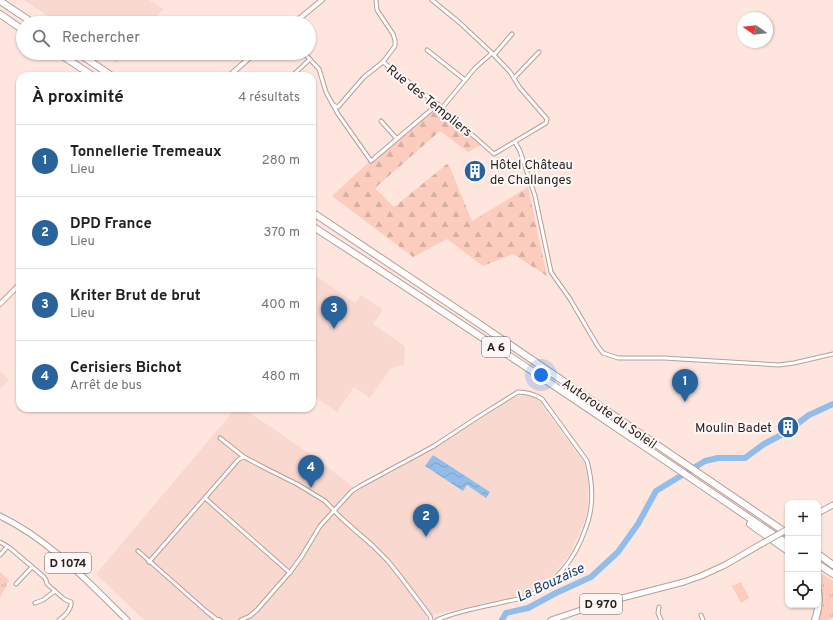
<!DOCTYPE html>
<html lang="fr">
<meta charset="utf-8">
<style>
body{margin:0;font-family:Overpass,sans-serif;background:#f6f6f6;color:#202124}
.controls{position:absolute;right:12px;bottom:12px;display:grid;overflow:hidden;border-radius:8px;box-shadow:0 1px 3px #0004}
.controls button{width:36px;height:36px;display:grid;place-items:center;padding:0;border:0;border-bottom:1px solid #e0e0e0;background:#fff;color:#202124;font:20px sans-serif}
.compass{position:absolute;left:737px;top:12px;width:36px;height:36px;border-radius:50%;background:#fff;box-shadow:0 1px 3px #0004;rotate:284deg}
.you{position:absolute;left:541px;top:375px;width:14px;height:14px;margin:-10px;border:3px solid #fff;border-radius:50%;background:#1a73e8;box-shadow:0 0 0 6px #1a73e833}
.badge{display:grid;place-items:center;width:26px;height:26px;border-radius:50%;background:#29639b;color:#fff;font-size:13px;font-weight:700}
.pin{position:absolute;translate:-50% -33px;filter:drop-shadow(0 1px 2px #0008)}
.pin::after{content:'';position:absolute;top:21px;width:14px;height:12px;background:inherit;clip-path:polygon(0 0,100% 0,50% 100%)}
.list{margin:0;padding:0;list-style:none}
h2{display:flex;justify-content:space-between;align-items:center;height:52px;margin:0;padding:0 16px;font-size:17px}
h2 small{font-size:13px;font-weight:400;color:#757577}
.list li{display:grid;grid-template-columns:26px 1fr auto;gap:12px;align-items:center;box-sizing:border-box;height:72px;padding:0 16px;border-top:1px solid #e0e0e0}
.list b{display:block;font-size:15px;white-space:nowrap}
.list p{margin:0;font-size:13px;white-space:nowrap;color:#757577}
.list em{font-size:13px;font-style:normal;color:#757577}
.icon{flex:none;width:22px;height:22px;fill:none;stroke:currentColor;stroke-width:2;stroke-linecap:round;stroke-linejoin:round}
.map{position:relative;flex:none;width:833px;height:620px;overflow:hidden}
.search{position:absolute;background:#fff;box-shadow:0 1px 3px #0004;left:16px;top:16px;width:300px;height:44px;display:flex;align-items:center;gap:10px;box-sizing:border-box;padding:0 14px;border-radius:22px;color:#757577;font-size:15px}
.panel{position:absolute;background:#fff;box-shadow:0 1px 3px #0004;left:16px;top:72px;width:300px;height:340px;border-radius:12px}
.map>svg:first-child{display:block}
.built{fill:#f8d8cf}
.grass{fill:url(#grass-tufts)}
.forest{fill:url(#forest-firs)}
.park{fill:#fcccbe}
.water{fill:url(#water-waves)}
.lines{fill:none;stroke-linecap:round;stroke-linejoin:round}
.river{stroke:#91bdea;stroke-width:6}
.minor-casing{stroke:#b59e98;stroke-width:5}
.tertiary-casing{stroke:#b59e98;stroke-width:6}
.primary-casing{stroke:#b59e98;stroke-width:7}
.motorway-casing{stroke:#b59e98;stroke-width:8}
.minor{stroke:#fff;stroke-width:3}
.tertiary{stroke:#fff;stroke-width:4}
.primary{stroke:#fff;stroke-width:5}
.motorway{stroke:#fff;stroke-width:6}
.primary-bridge-casing{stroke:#b59e98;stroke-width:7;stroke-linecap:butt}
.primary-bridge{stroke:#fff;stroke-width:5}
.labels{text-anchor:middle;stroke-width:4;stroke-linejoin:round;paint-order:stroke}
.shield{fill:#fdf8f7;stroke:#675f5e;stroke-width:1}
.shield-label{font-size:12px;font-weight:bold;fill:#271e1c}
.street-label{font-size:13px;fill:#271e1c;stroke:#fdf8f7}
.poi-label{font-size:13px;fill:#271e1c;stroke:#fdf8f7;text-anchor:start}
.water-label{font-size:14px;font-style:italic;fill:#113f69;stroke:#fdf8f7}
</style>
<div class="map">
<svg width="833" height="620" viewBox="0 0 833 620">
<defs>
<pattern id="grass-tufts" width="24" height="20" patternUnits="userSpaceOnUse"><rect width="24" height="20" fill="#fcccbe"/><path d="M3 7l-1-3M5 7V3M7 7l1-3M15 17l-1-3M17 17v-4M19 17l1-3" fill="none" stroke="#d8afa3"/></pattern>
<pattern id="forest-firs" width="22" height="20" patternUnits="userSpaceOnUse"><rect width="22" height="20" fill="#fcccbe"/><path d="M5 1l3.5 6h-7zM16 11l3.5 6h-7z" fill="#d8afa3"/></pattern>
<pattern id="water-waves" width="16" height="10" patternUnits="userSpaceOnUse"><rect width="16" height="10" fill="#91bdea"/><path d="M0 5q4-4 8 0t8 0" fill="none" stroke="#7da2c8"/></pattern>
</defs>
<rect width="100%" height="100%" fill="#fee6df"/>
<g class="built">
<polygon points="24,0 149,0 163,9 151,23 58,23"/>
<polygon points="102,53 125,53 117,63"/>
<polygon points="312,273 355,303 361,295 383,310 373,324 405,346 404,365 391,368 370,398 354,387 337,412 312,395"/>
<polygon points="0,371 9,380 0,389"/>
<polygon points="525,395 534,397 539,401 585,464 588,478 588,505 586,518 570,554 543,586 521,596 431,615 426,616 427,620 144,620 96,574 236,408 243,408 320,461 357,490 390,473 453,436 517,396"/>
</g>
<g class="grass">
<polygon points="818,571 833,581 833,617 829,620 817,620 821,599 818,579"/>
<polygon points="0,572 9,580 0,598"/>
</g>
<polygon class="forest" points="435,106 481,145 468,152 440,131 375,188 394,207 448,163 472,221 528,187 547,276 513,254 483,266 447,239 413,257 332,196 370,161"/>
<polygon class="park" points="741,582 749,598 741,603 732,586"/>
<polygon class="water" points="433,455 490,492 486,498 467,485 463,491 425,466"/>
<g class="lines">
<polyline class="river" points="502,620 506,613 528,608 556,593 591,577 618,552 638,524 656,491 705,461 718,458 745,458 764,444 785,433 809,415 833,404"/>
<g class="minor-casing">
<g id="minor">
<polyline points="376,0 377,10 393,34 395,40 395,46 383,62 442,108 494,154 546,123 547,119 520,88 510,72 492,53 460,23 432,0"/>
<polyline points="427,50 465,80"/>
<polyline points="304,53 319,69 326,92 338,114 371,161 438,104"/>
<polyline points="494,55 512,34"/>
<polyline points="292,76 310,59"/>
<polyline points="514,78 539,52"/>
<polyline points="333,105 338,107 364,77 383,62"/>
<polyline points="442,108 475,68 492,53"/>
<polyline points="381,121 397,139"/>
<polyline points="515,142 520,151 535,196 551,272 570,299 597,345 603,353 618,358 664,358 779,365 794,363 833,354"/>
<polyline points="312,397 313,398"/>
<polyline points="220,438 244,457"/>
<polyline points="205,498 290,573"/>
<path d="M0 542 10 548 44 577 46 580 47 584 64 599 71 602C72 608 65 616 59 620"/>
<polyline points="138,551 206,611 216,619 220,620"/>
<polyline points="0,555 7,547"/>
<polyline points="149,562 238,460 241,458 244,457 265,468 297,484 325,501 340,517 373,546 388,561 400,576 430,616 431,620"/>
<polyline points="16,584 32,567"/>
<polyline points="35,603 43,600 55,591"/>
<polyline points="659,607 658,613 661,620"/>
<polyline points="701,615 703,620"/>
<path d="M241 620 250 616 257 610 291 571 302 556 320 526 352 491 360 486 384 473 434 446 478 417 518 392C528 392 534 394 542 399L587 461C591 476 593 491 591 507 590 515 588 523 585 530 575 559 555 585 526 597 520 599 514 600 508 601 485 607 459 610 437 620"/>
</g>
</g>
<g class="tertiary-casing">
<g id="tertiary">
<polyline points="294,23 322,0"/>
<polyline points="229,76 255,53"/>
<polyline points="0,304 20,284"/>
</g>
</g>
<g class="primary-casing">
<g id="primary">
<polyline points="818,513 833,505"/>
<path d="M0 516C50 540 88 582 127 620"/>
<polyline points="551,620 599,604 684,582 701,576 725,565 763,543"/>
</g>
</g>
<g class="motorway-casing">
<g id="motorway">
<polyline points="0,1 33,23"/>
<polyline points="0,14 23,30"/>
<polyline points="58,53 93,76"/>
<polyline points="78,53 112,76"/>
<polyline points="312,212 478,323 788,534"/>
<path d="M312 226C419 295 525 366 630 437 683 472 735 509 788 544"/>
<polyline points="750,524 788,551"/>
<polyline points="818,554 833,565"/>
<polyline points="818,564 833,574"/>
<path d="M815 620C818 611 820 601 818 591"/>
</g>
</g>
<use href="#minor" class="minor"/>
<use href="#tertiary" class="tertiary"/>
<use href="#primary" class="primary"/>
<use href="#motorway" class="motorway"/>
<g class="primary-bridge-casing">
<polyline id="primary-bridge" points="763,543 788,529"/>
</g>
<use href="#primary-bridge" class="primary-bridge"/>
</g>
<defs>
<g id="building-disc" transform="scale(1.15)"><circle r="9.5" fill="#29639b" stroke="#fdf8f7"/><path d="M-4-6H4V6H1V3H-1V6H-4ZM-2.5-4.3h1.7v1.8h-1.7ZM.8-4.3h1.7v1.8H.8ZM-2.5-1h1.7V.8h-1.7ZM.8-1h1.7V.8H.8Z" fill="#fff"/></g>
</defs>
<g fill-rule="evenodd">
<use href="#building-disc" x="475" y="171"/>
<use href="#building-disc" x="788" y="427"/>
</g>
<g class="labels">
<g class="shield">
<rect x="482" y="337" width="28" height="20" rx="3"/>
<rect x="45" y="553" width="46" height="20" rx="3"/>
<rect x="580" y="594" width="42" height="20" rx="3"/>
</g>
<g class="shield-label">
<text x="496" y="351">A 6</text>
<text x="68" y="567">D 1074</text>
<text x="601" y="608">D 970</text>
</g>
<g class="street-label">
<text transform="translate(430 100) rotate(39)" y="5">Rue des Templiers</text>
<text transform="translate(610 413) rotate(35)" y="5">Autoroute du Soleil</text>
</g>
<g class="poi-label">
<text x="490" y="169">Hôtel Château<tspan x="490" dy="15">de Challanges</tspan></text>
<text x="772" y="432" text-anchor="end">Moulin Badet</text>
</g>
<g class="water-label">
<text transform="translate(550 582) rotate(-25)" y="5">La Bouzaise</text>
</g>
</g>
</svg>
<div class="controls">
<button>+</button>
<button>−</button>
<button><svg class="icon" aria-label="locate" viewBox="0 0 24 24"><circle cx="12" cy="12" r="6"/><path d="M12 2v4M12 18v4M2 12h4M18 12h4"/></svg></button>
</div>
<svg class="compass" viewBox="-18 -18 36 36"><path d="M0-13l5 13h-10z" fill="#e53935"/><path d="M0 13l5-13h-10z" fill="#757577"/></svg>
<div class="you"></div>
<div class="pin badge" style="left:685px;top:402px">1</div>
<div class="pin badge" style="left:426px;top:537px">2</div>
<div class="pin badge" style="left:334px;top:329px">3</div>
<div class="pin badge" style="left:311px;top:488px">4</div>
<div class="search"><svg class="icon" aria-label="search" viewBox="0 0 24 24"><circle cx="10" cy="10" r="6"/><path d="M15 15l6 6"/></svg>Rechercher</div>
<section class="panel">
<h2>À proximité<small>4 résultats</small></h2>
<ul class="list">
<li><span class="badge">1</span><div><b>Tonnellerie Tremeaux</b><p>Lieu</p></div><em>280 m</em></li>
<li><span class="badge">2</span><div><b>DPD France</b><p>Lieu</p></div><em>370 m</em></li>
<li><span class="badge">3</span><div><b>Kriter Brut de brut</b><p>Lieu</p></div><em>400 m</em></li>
<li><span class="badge">4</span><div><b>Cerisiers Bichot</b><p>Arrêt de bus</p></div><em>480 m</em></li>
</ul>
</section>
</div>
